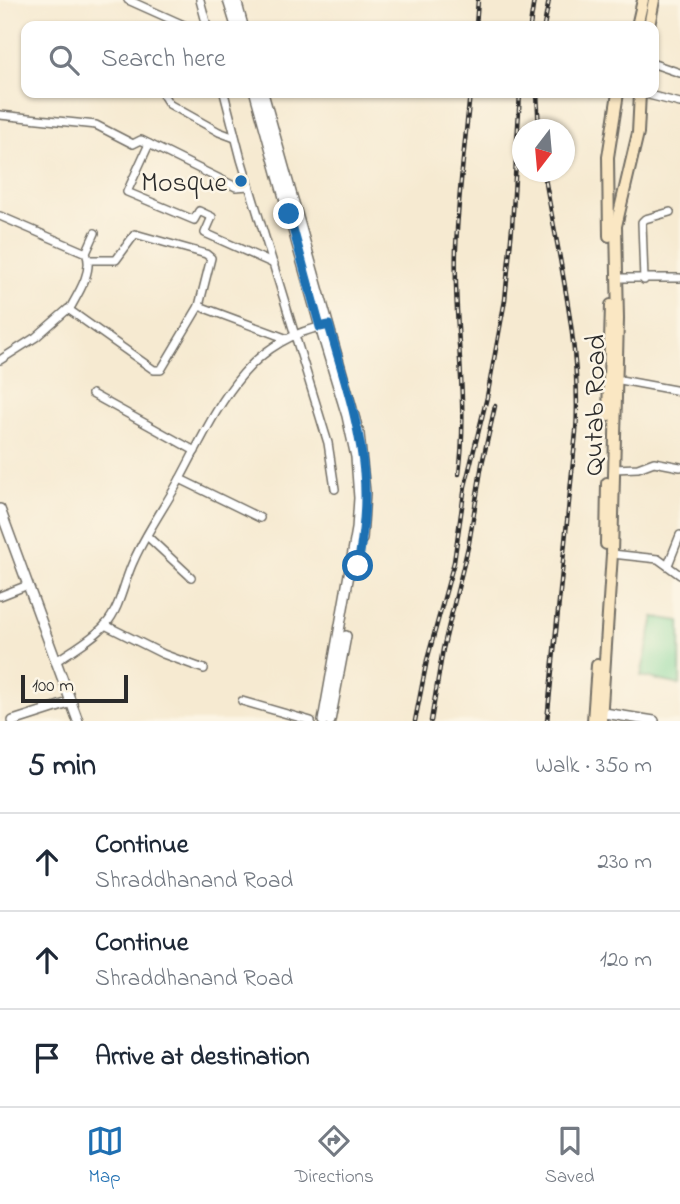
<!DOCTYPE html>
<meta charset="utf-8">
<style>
body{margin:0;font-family:"Indie Flower",sans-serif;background:#f2f2f3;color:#1f2937}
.compass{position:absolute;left:512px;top:119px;width:63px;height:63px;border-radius:50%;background:#fff;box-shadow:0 2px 5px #0004;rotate:196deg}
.scale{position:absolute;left:21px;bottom:18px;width:107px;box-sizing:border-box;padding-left:7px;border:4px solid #2b2b2b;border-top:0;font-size:19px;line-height:24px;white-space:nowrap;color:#2b2b2b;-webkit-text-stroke:5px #fcf5e5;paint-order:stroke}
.stop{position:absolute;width:21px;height:21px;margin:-16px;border:5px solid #1f6fb2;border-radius:50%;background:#fff}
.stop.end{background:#1f6fb2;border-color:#fff;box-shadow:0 2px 7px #0008}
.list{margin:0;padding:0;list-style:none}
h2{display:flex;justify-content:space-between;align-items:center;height:91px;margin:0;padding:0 28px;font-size:30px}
h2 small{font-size:23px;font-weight:400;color:#747a83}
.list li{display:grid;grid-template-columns:46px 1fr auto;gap:21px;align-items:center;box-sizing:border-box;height:98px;padding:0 28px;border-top:2px solid #e0e1e3}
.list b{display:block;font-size:26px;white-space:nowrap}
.list p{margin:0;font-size:23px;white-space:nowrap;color:#747a83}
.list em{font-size:23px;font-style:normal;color:#747a83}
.icon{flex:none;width:38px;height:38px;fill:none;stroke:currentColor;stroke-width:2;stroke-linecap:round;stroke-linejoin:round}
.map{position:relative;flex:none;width:680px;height:721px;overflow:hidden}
.search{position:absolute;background:#fff;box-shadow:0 2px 5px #0004;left:21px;right:21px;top:21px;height:77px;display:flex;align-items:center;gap:18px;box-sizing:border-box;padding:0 24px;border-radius:14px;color:#747a83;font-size:26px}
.sheet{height:385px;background:#fff}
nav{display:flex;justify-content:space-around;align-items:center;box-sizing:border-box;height:98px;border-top:2px solid #e0e1e3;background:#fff;font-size:19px;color:#747a83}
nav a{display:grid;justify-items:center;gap:4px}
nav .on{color:#1f6fb2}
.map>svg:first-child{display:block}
.green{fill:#7fd599;stroke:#558062;stroke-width:2}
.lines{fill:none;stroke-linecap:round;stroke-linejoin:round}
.minor-casing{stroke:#726e65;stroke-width:10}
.tertiary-casing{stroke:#726e65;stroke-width:12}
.secondary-casing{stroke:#726e65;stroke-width:14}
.minor{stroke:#fff;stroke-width:7}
.tertiary{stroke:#fff;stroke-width:9}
.secondary{stroke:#fae7c3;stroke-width:10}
.rail-casing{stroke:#2b2b2b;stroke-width:4.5}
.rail{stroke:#fcf5e5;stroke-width:2;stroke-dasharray:5;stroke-linecap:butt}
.route{stroke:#1f6fb2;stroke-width:9}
.poi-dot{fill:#1f6fb2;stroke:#fcf5e5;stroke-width:2.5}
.labels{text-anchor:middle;stroke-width:5;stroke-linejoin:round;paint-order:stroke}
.poi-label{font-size:28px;fill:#2b2b2b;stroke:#fcf5e5;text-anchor:end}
.street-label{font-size:28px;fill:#2b2b2b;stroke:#fcf5e5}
</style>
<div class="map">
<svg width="680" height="721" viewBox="0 0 680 721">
<rect width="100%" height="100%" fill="#fcf5e5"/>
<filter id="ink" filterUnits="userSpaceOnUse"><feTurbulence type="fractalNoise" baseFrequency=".0143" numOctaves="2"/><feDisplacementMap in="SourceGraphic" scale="14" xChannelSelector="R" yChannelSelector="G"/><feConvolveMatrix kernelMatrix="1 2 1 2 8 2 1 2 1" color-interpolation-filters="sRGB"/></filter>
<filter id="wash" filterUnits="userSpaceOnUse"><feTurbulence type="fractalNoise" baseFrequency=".00686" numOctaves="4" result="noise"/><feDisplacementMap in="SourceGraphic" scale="28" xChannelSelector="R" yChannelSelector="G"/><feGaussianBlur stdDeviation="1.57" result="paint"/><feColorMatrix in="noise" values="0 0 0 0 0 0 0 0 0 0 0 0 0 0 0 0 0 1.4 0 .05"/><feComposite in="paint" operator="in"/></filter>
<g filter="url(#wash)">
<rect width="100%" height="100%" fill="#f6ead1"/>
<polygon class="green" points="654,617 680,621 680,685 641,676"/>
</g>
<g filter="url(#ink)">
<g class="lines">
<g class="minor-casing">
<g id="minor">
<polyline points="128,0 186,26"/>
<polyline points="200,0 207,26"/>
<polyline points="654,64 680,73"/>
<polyline points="162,93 169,104 219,132 235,138"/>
<polyline points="224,93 241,159 328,443 335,489"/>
<polyline points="641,93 680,103"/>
<polyline points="0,115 96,125 133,144 141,140 236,187 249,186"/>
<polyline points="149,144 127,192 194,220 199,211 212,217 205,233 274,264"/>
<polyline points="0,216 86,253"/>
<polyline points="617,278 680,278"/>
<polyline points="644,280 642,222 645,219 670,212"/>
<polyline points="199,306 285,338"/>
<path d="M69 310C78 294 94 270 86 253L95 233"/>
<polyline points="0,360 36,337 68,309 154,370 161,370 199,306 211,258 206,254 135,234 116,260 89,260"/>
<polyline points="615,379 680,391"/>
<polyline points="92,394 195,451"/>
<polyline points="614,469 638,468 654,462 680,467"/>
<polyline points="180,479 260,518"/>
<polyline points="147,536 191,577"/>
<polyline points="612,554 658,559 680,575"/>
<polyline points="668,565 680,535"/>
<polyline points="0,596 28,585"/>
<polyline points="105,625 163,654 204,669"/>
<path d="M55 662C72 650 93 639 106 624 121 607 124 580 134 560 147 531 166 505 181 477 216 412 244 341 325 326"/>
<polyline points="242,701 311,721"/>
</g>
</g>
<g class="tertiary-casing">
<g id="tertiary">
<polyline points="228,0 236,26"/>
<polyline points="236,0 243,26"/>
<polyline points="255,93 320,327 347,416 356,457 359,498 357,529 323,721"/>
<polyline points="263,93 359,434 365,492 362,539"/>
<polyline points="0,509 78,721"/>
<polyline points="598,712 654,721"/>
<polyline points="13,721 72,702"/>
<polyline points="330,721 346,636"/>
</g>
</g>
<g class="secondary-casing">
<g id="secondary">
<polyline points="637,26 643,0"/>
<polyline points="649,26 654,0"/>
<polyline points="609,236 608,157 618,93"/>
<polyline points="608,415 611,305"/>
<polyline points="606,544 607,483"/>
<polyline points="593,721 597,665"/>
<polyline points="601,721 612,554 618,319 616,226 638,133 640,93"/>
</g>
</g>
<use href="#minor" class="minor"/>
<use href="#tertiary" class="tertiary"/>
<use href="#secondary" class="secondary"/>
<g class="rail-casing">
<g id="rail">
<polyline points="476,26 478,0"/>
<polyline points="530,26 534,0"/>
<polyline points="544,26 549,0"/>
<polyline points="537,93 539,130"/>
<path d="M544 172C558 255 582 348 576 432L547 721"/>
<path d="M459 474C469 399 453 324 456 248 458 197 465 144 470 93"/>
<polyline points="415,721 427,660 454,562 465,486 487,397 505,300 512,228 520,93"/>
<polyline points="431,721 443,649 469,543 482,464 495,406"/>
</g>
</g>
<use href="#rail" class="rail"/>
</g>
</g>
<g class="lines" filter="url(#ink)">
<path class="route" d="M289 214 320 327 329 325C342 373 360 423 364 473 367 504 363 535 358 566"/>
</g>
<circle class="poi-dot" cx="241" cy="181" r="7"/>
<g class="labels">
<g class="poi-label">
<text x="227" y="191">Mosque</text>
</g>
<g class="street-label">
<text transform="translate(593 405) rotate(-89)" y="10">Qutab Road</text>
</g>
</g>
</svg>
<svg class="compass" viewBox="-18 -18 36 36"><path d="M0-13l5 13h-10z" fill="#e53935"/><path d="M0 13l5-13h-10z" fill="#747a83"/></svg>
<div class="scale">100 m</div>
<div class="stop" style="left:358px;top:566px"></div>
<div class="stop end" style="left:289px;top:214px"></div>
<div class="search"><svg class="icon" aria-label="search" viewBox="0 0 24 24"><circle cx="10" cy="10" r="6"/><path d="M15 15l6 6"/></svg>Search here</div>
</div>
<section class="sheet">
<h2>5 min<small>Walk · 350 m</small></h2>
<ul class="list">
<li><svg class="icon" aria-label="ahead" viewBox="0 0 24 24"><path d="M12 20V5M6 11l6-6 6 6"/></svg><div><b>Continue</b><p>Shraddhanand Road</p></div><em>230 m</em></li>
<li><svg class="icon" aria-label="ahead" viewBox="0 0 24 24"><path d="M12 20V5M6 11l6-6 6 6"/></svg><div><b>Continue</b><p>Shraddhanand Road</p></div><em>120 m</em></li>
<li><svg class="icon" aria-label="arrive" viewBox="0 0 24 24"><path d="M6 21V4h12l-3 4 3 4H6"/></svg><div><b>Arrive at destination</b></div></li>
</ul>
</section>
<nav>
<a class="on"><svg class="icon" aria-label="map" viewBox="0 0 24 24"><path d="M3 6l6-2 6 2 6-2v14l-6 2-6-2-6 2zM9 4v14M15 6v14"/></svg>Map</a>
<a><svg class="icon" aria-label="directions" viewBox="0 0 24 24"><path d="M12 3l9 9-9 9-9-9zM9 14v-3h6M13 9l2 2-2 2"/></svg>Directions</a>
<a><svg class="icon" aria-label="saved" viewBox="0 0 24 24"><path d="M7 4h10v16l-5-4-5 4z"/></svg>Saved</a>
</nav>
